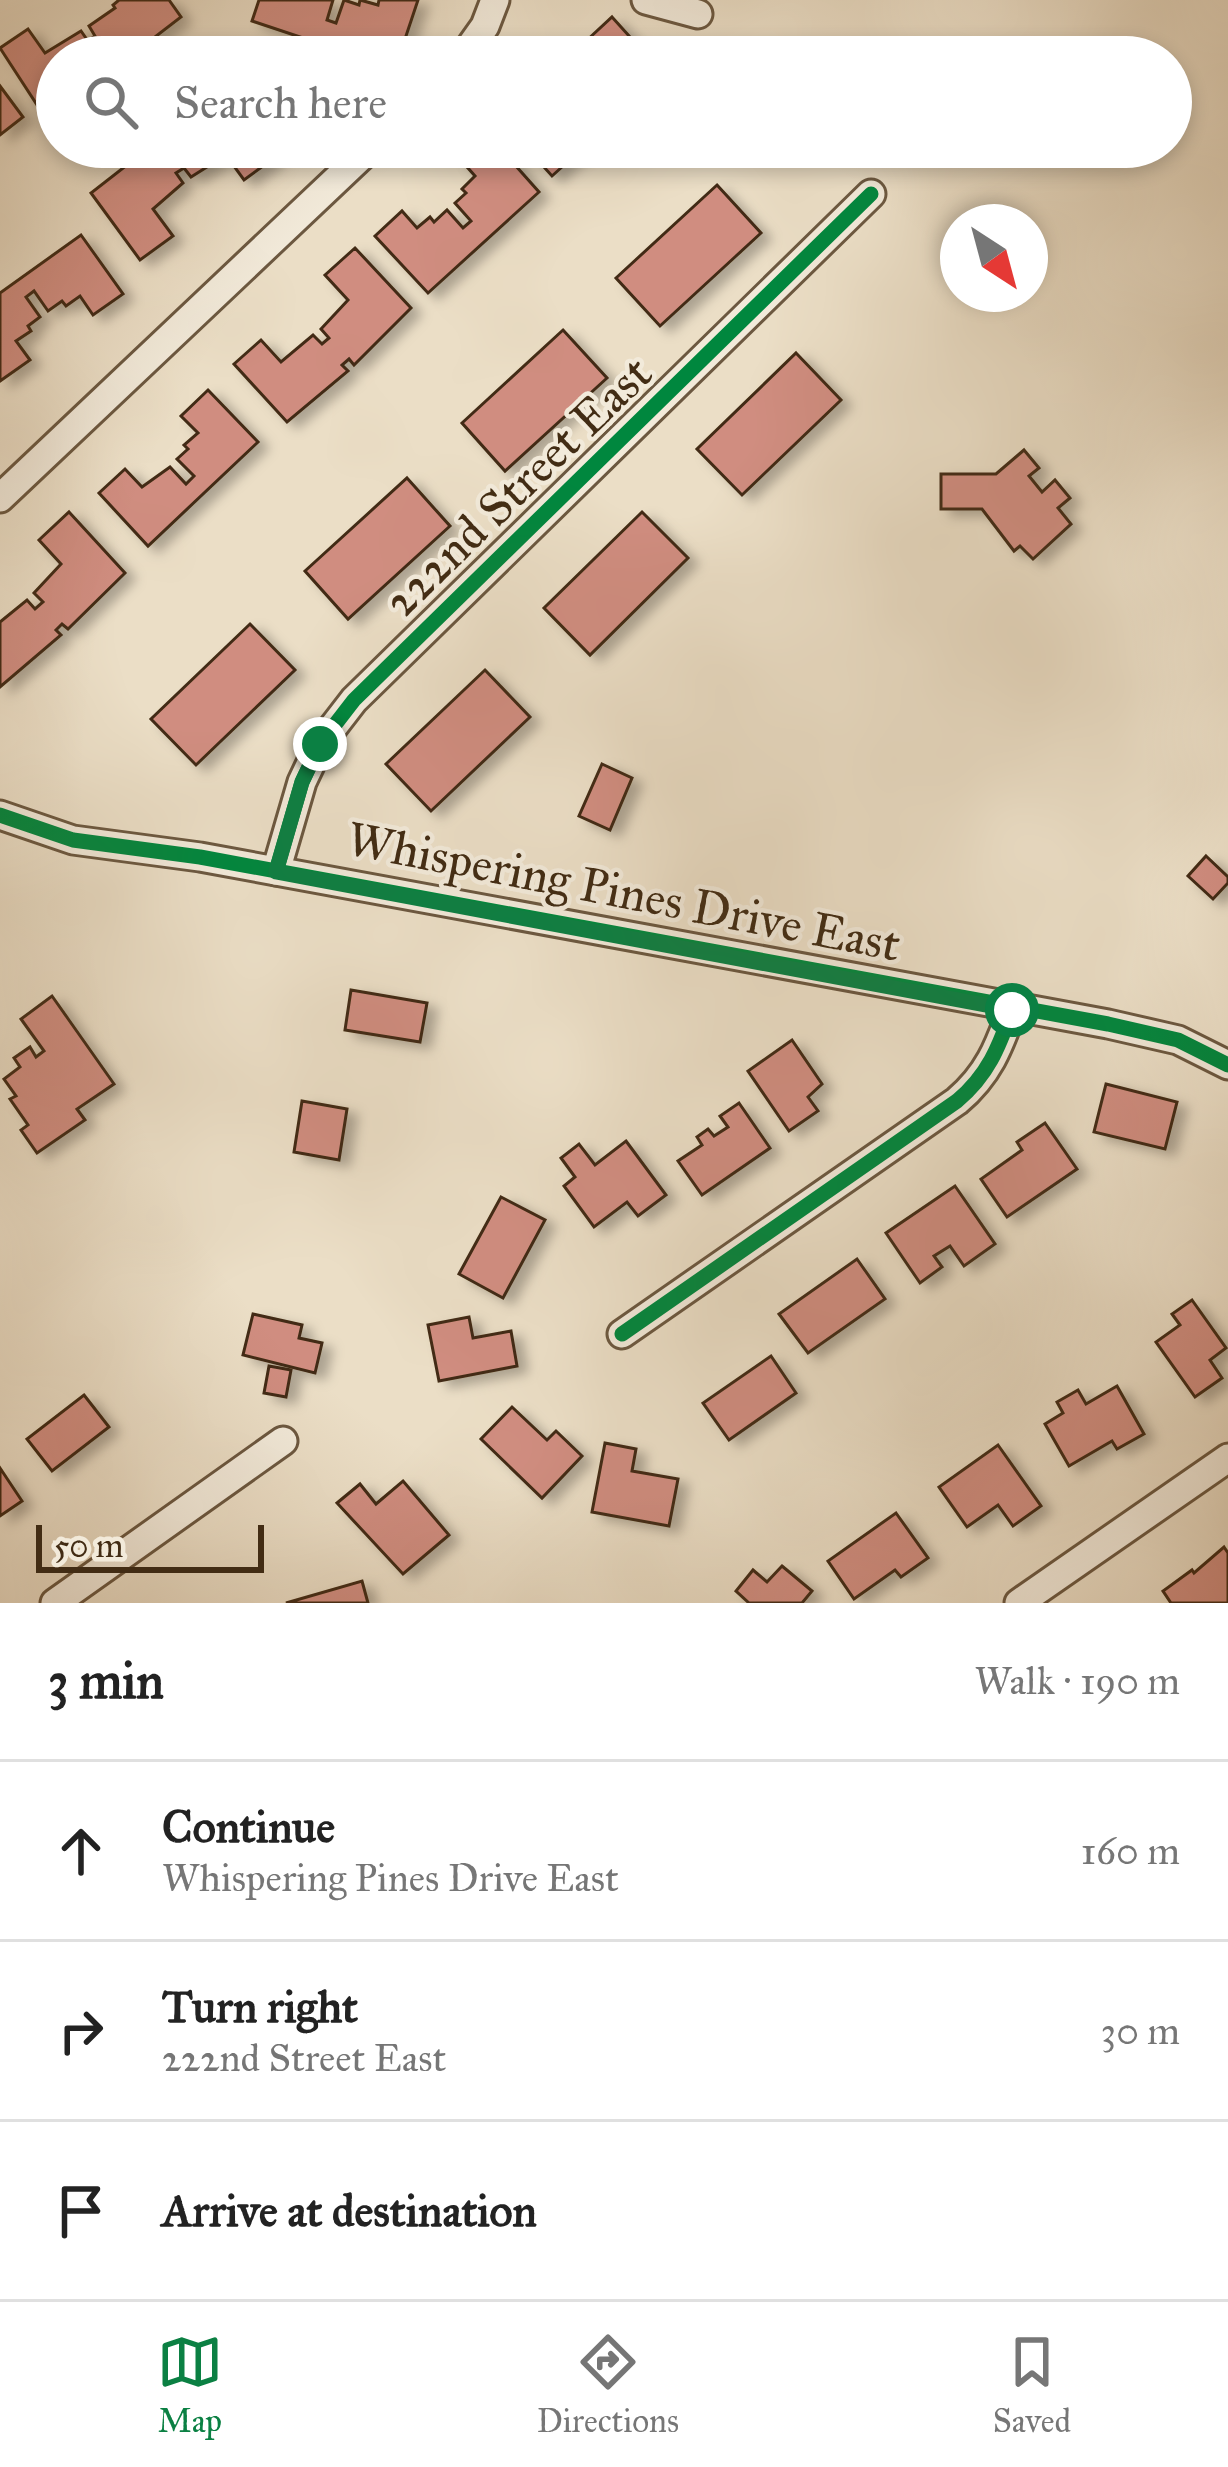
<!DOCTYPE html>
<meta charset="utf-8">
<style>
body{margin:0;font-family:"IM FELL Great Primer",serif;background:#f2f2f2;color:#222}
.compass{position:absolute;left:940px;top:204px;width:108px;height:108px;border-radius:50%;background:#fff;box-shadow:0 6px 18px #0003;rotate:144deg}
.scale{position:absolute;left:36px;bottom:30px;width:228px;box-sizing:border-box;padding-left:12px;border:6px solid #422c14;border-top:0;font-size:33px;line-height:42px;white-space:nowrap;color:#422c14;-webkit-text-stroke:9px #f2eada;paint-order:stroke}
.stop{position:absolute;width:36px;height:36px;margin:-27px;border:9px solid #0b8043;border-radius:50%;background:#fff}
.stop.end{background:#0b8043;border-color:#fff;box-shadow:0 3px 12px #0008}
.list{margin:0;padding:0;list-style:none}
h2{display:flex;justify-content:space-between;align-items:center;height:156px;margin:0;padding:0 48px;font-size:51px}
h2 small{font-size:39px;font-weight:400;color:#767676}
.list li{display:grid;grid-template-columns:78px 1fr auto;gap:36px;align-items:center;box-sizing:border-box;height:180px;padding:0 48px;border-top:3px solid #e0e0e0}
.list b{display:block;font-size:45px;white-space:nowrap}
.list p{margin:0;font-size:39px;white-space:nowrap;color:#767676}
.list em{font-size:39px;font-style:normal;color:#767676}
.icon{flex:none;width:66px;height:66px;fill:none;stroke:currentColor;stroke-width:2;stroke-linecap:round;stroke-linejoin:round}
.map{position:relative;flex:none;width:1228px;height:1603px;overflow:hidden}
.search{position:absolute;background:#fff;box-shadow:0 6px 18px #0003;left:36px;right:36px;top:36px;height:132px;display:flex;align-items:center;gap:30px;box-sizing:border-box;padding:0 42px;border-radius:66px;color:#767676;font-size:45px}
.sheet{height:696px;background:#fff}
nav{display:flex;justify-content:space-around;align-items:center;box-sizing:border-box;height:168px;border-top:3px solid #e0e0e0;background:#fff;font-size:33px;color:#767676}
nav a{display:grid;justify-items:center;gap:6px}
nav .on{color:#0b8043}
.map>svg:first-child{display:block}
.building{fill:#d08d80;stroke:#422c14;stroke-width:3;filter:url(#shadow)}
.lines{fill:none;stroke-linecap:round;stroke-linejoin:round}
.minor-casing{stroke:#6c5840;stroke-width:33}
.minor{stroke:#f2eada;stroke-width:27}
.cycleway-casing{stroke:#f2eada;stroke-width:22}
.cycleway{stroke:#00873e;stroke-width:15}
.route{stroke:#0b8043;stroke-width:15}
.labels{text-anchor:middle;stroke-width:9;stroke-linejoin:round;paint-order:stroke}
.street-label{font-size:48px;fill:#422c14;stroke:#f2eada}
</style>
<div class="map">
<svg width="1228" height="1603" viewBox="0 0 1228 1603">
<defs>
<filter id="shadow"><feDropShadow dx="10" dy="6" stdDeviation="6" flood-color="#0004"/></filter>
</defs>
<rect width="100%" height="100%" fill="#ebdec6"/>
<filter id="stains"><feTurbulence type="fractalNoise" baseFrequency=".00167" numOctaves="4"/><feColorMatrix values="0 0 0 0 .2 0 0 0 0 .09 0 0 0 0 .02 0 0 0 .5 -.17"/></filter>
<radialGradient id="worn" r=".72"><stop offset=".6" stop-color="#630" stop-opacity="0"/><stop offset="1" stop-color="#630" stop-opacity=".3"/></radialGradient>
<g class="building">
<polygon points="119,0 169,0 181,17 129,57 57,57 57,104 43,114 0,48 28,29 45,53 81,31 88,41 95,36 89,26 115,8 113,5"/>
<polygon points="259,0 333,0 327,20 336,23 344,0 359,5 360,0 378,5 379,0 418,0 399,57 360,57 252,21"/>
<polygon points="612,17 648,57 598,57 585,42"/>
<polygon points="0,86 23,117 0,135"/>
<polygon points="150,147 266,147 274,158 244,180 226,155 191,177 184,168 176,173 183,183 153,209 173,236 140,260 91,193"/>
<polygon points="473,147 499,147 539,192 428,293 375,236 402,211 417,228 430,217 434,222 447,210 463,228 471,221 455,203 466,193 462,189 475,176 460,159"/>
<polygon points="526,147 584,147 552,176"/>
<polygon points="717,185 761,233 660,326 616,278"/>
<polygon points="81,235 123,294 93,315 80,296 66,306 62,301 48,311 34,291 26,297 40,317 28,326 31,331 16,341 30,360 0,381 0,293"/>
<polygon points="355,248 411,308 354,365 349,359 342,365 348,371 287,422 234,364 261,340 281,362 313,335 322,344 329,338 321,329 348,300 325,275"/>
<polygon points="563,330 607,378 505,471 462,423"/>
<polygon points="796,353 841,400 742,495 697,449"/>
<polygon points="208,390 258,442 148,546 99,493 125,469 142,487 170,467 186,484 194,476 177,459 188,449 184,445 198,433 181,416"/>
<polygon points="1024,450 1039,468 1029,476 1042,492 1055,480 1070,498 1058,508 1071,524 1033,559 1020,546 1014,551 982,509 941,509 941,474 996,474"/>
<polygon points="407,478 450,526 348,619 305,571"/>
<polygon points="69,512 125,573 68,629 62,624 56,630 61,635 0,687 0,622 27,600 35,609 43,602 34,593 61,564 39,540"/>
<polygon points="642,512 688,558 590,655 544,608"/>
<polygon points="250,624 295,670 196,765 151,719"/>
<polygon points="485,670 530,717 431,811 386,764"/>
<polygon points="602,764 632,778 610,830 579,816"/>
<polygon points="1206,856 1228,877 1228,883 1213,899 1188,876"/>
<polygon points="351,990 427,1003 420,1042 345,1030"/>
<polygon points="52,996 114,1084 77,1109 85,1120 37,1153 21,1130 28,1125 10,1099 16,1096 4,1079 20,1067 14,1058 30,1047 36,1057 44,1051 21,1019"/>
<polygon points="792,1040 822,1084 808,1097 818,1111 789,1131 748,1071"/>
<polygon points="1106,1084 1177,1102 1165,1149 1094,1132"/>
<polygon points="302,1101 347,1109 339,1160 294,1152"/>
<polygon points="739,1103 770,1148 702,1195 678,1161 702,1145 697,1137 708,1129 714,1136 728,1127 720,1116"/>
<polygon points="1045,1123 1077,1169 1007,1217 981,1179 1022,1150 1017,1142"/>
<polygon points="626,1141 666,1195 638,1216 627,1202 594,1227 564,1186 575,1177 561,1158 579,1144 595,1165"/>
<polygon points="955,1186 995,1244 964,1266 950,1246 934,1256 942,1267 920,1283 886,1233"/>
<polygon points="501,1197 545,1220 503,1298 459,1274"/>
<polygon points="857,1259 885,1299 808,1353 779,1314"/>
<polygon points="1192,1300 1226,1348 1210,1360 1222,1378 1195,1397 1156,1342 1180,1325 1172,1314"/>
<polygon points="253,1314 302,1325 299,1338 322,1343 315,1373 243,1355"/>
<polygon points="469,1317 473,1338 511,1331 517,1366 439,1381 428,1325"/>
<polygon points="771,1356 796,1393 729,1440 703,1403"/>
<polygon points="269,1366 291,1370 286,1397 264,1393"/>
<polygon points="1117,1386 1144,1434 1117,1449 1112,1441 1069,1466 1045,1424 1063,1413 1057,1402 1078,1390 1086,1404"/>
<polygon points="84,1395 109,1427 52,1471 27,1439"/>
<polygon points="512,1407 547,1440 556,1431 582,1456 542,1498 481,1439"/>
<polygon points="605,1443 636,1449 632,1471 678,1479 669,1526 592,1512"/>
<polygon points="998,1445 1041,1506 1013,1526 998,1505 967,1527 939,1487"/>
<polygon points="0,1468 22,1501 0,1516"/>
<polygon points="403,1481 449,1535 403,1574 337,1503 360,1484 376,1504"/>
<polygon points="896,1513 928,1558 901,1577 895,1570 854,1599 828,1561"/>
<polygon points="1224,1547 1228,1553 1228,1603 1171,1603 1163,1591 1192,1570 1194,1573"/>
<polygon points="782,1566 812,1591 802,1603 749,1603 736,1591 753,1570 767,1582"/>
<polygon points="362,1581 368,1603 286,1603"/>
</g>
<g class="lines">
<g class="minor-casing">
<g id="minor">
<polyline points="646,0 698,14"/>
<polyline points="463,57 485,26 495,0"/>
<polyline points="0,498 371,147"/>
<polyline points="0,815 73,840 200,857 1108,1024 1178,1040 1228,1065"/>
<polyline points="276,871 302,782 320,744 354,700 871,194"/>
<path d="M622 1334 957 1101C988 1075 999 1047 1012 1010"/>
<polyline points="55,1603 283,1441"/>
<polyline points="1019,1603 1228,1458"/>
</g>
</g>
<use href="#minor" class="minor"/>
<g class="cycleway-casing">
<g id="cycleway">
<polyline points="0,815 73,840 200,857 1108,1024 1178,1040 1228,1065"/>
<polyline points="276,871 302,782 320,744 354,700 871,194"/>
<path d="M622 1334 957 1101C988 1075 999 1047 1012 1010"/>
</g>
</g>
<use href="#cycleway" class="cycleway"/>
</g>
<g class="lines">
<polyline class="route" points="320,744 302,782 276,872 1012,1010"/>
</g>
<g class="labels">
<g class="street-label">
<text transform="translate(517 486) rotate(-44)" y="17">222nd Street East</text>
<text transform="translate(624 891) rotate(11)" y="17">Whispering Pines Drive East</text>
</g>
</g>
<rect width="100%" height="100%" filter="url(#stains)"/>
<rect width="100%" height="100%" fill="url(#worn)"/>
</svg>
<svg class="compass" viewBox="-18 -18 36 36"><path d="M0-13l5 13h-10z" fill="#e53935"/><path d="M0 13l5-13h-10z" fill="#767676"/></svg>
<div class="scale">50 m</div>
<div class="stop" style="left:1012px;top:1010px"></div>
<div class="stop end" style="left:320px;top:744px"></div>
<div class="search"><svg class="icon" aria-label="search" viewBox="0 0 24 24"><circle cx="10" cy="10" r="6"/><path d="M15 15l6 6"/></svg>Search here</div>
</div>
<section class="sheet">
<h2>3 min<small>Walk · 190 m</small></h2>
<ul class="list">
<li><svg class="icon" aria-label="ahead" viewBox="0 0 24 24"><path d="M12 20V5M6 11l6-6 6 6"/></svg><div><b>Continue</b><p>Whispering Pines Drive East</p></div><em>160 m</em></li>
<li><svg class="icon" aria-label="right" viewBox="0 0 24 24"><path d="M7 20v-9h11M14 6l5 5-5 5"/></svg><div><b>Turn right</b><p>222nd Street East</p></div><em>30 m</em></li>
<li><svg class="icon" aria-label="arrive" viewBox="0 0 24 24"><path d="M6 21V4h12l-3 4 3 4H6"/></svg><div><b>Arrive at destination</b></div></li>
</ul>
</section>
<nav>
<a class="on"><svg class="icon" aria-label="map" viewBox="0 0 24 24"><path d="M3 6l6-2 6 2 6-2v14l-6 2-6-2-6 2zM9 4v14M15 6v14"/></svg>Map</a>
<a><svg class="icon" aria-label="directions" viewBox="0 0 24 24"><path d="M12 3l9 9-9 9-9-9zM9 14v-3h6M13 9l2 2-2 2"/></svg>Directions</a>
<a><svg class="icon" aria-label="saved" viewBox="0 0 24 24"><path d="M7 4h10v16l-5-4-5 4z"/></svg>Saved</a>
</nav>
